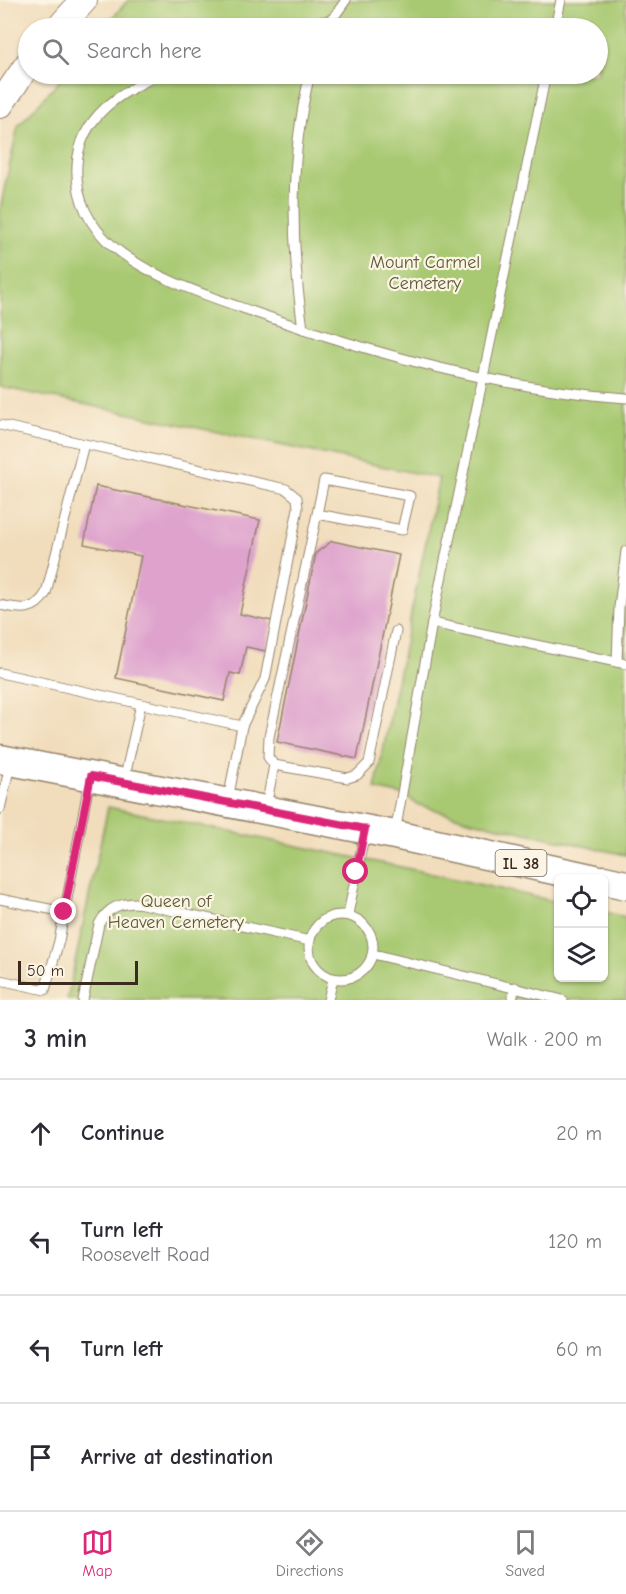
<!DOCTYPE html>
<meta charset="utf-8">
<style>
body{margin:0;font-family:"Comic Neue",sans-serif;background:#f7f7f7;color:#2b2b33}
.controls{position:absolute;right:18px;bottom:18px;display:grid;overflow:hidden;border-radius:9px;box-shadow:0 2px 4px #0004}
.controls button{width:54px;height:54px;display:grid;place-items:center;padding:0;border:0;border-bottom:2px solid #e1e1e2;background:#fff;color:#2b2b33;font:30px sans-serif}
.scale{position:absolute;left:18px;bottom:15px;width:120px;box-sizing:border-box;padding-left:6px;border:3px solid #3b2a1e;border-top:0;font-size:16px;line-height:21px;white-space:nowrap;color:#3b2a1e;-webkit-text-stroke:4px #fcf5e5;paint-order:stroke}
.stop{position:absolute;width:18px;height:18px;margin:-14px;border:4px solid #db2777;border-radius:50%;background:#fff}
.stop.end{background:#db2777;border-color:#fff;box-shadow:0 2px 6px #0008}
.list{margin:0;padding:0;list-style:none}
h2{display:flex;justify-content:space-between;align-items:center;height:78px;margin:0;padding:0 24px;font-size:26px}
h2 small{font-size:20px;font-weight:400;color:#7c7c81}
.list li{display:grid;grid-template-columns:39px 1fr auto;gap:18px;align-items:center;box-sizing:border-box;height:108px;padding:0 24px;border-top:2px solid #e1e1e2}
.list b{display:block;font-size:22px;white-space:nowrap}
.list p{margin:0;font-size:20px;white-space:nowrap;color:#7c7c81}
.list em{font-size:20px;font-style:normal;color:#7c7c81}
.icon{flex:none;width:33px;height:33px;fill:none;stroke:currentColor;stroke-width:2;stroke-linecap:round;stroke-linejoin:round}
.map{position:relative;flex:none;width:626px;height:1000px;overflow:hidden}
.search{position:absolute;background:#fff;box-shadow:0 2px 4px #0004;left:18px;right:18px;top:18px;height:66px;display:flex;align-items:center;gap:15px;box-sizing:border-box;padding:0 21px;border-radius:33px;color:#7c7c81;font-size:22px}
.sheet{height:510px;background:#fff}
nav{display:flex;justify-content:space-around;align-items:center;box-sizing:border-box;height:84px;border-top:2px solid #e1e1e2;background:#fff;font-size:16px;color:#7c7c81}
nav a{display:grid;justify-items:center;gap:3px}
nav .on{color:#db2777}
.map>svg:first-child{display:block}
.green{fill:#a8c972;stroke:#727a48;stroke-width:1.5}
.building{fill:#dea2cd}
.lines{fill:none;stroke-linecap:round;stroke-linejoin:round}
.lane-casing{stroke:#96846d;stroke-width:11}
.secondary-casing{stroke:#96846d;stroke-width:28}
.primary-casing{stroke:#96846d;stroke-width:31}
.lane{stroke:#fff;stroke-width:9}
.secondary{stroke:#fff;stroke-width:26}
.primary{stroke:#fff;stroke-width:28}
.route{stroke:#db2777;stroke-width:8}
.labels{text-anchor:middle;stroke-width:4.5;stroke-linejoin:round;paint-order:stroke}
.shield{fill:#fcf5e5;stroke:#75675a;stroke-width:1.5}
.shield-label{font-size:16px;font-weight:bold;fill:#3b2a1e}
.park-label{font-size:18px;fill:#5c5a37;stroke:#fcf5e5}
</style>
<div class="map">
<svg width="626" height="1000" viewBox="0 0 626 1000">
<rect width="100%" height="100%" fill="#fcf5e5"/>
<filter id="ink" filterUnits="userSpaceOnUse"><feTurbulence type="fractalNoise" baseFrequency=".0167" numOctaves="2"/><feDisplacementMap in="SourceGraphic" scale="12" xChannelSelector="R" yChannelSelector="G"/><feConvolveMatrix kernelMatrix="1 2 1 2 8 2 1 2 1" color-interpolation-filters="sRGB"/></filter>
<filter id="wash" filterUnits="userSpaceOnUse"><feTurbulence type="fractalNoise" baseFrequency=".008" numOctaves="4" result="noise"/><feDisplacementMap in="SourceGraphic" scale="24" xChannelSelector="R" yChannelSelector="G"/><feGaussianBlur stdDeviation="1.35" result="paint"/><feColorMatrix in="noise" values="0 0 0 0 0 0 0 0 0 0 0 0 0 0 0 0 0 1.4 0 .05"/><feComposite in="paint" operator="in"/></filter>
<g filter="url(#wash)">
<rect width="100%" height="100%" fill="#f1ddbc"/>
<g class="green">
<polygon points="128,0 626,0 626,855 472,821 416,804 407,796 375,789 439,478 0,387 0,209 18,126 66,74 598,74 598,28 104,28"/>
<polygon points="108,807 401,867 558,902 558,978 604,978 604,912 626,917 626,1000 67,1000"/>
</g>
<g id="blocks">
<g class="building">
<polygon points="96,486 260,520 240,614 272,621 266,651 246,647 240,675 230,673 224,701 116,678 141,556 84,544"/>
<polygon points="332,541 399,555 357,759 277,742 316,553"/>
</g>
</g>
</g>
<g filter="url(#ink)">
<use href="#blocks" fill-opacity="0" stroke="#96846d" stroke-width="1.5"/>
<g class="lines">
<g class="lane-casing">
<g id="lane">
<polyline points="288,28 330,20"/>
<polyline points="326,28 346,0"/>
<polyline points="555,28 561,0"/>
<path d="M161 74C121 92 80 116 77 165 75 198 89 227 115 248 150 277 208 296 251 311 371 353 498 389 626 398"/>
<polyline points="546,74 432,623 626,664"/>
<path d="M303 329C291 243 289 158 310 74"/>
<polyline points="0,425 286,489 297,498 298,508 265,679 242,726 0,673"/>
<path d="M0 605C20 609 34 613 46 593L84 444"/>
<polyline points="617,662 619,607 626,551"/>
<polyline points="274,765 348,778 357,775 369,763 396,631"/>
<polyline points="124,781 141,704"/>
<polyline points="228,800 242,726"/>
<polyline points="266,807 274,765 268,757 269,737 317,514 324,480 410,496 402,530 317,514"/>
<polyline points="0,809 10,765"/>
<polyline points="395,833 432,623"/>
<polyline points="0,899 64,912"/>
<polyline points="348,914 365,832"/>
<circle cx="341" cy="947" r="32"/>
<polyline points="373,954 563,1000"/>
<polyline points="0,980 45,990 59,941 90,778"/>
<path d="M83 1000 99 924C108 907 120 903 138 903L310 941"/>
<polyline points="328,1000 333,979"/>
<polyline points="512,1000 515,987"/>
</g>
</g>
<g class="secondary-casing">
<g id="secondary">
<polyline points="59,28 84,0"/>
<polyline points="0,105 28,64"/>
</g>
</g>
<g class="primary-casing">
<g id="primary">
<polyline points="0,759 395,835 595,879"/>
<polyline points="604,880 626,885"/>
</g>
</g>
<use href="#lane" class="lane"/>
<use href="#secondary" class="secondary"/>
<use href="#primary" class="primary"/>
</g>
</g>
<g class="lines" filter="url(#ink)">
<polyline class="route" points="64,912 91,776 365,829 356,872"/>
</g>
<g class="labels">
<rect class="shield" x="495.5" y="850" width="51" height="26" rx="4.5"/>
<g class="shield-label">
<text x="521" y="869">IL 38</text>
</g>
<g class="park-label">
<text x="425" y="268">Mount Carmel<tspan x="425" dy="21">Cemetery</tspan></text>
<text x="176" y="907">Queen of<tspan x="176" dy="21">Heaven Cemetery</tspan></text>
</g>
</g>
</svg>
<div class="controls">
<button><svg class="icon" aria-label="locate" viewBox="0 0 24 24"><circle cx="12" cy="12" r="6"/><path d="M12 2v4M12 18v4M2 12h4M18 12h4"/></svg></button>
<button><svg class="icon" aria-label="layers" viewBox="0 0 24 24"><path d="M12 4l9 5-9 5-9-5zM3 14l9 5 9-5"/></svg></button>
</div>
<div class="scale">50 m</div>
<div class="stop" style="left:356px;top:872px"></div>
<div class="stop end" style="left:64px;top:912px"></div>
<div class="search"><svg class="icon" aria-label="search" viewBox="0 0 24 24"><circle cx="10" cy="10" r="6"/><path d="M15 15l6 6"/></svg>Search here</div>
</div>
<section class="sheet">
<h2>3 min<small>Walk · 200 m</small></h2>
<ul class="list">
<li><svg class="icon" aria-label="ahead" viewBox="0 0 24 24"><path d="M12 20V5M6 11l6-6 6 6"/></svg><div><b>Continue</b></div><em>20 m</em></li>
<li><svg class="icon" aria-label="left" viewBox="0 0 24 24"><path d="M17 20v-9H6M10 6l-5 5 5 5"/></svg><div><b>Turn left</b><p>Roosevelt Road</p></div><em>120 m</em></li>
<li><svg class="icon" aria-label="left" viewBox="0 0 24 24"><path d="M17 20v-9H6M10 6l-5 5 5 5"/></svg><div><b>Turn left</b></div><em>60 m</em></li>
<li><svg class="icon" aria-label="arrive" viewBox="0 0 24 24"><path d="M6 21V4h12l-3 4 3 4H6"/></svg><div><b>Arrive at destination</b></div></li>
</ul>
</section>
<nav>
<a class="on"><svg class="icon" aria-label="map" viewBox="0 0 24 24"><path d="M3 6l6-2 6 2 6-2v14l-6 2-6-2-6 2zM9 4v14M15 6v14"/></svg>Map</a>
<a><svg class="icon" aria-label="directions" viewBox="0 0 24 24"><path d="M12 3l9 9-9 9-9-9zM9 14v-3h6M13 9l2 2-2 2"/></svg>Directions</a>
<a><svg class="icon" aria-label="saved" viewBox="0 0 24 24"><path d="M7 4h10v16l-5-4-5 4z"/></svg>Saved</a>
</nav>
